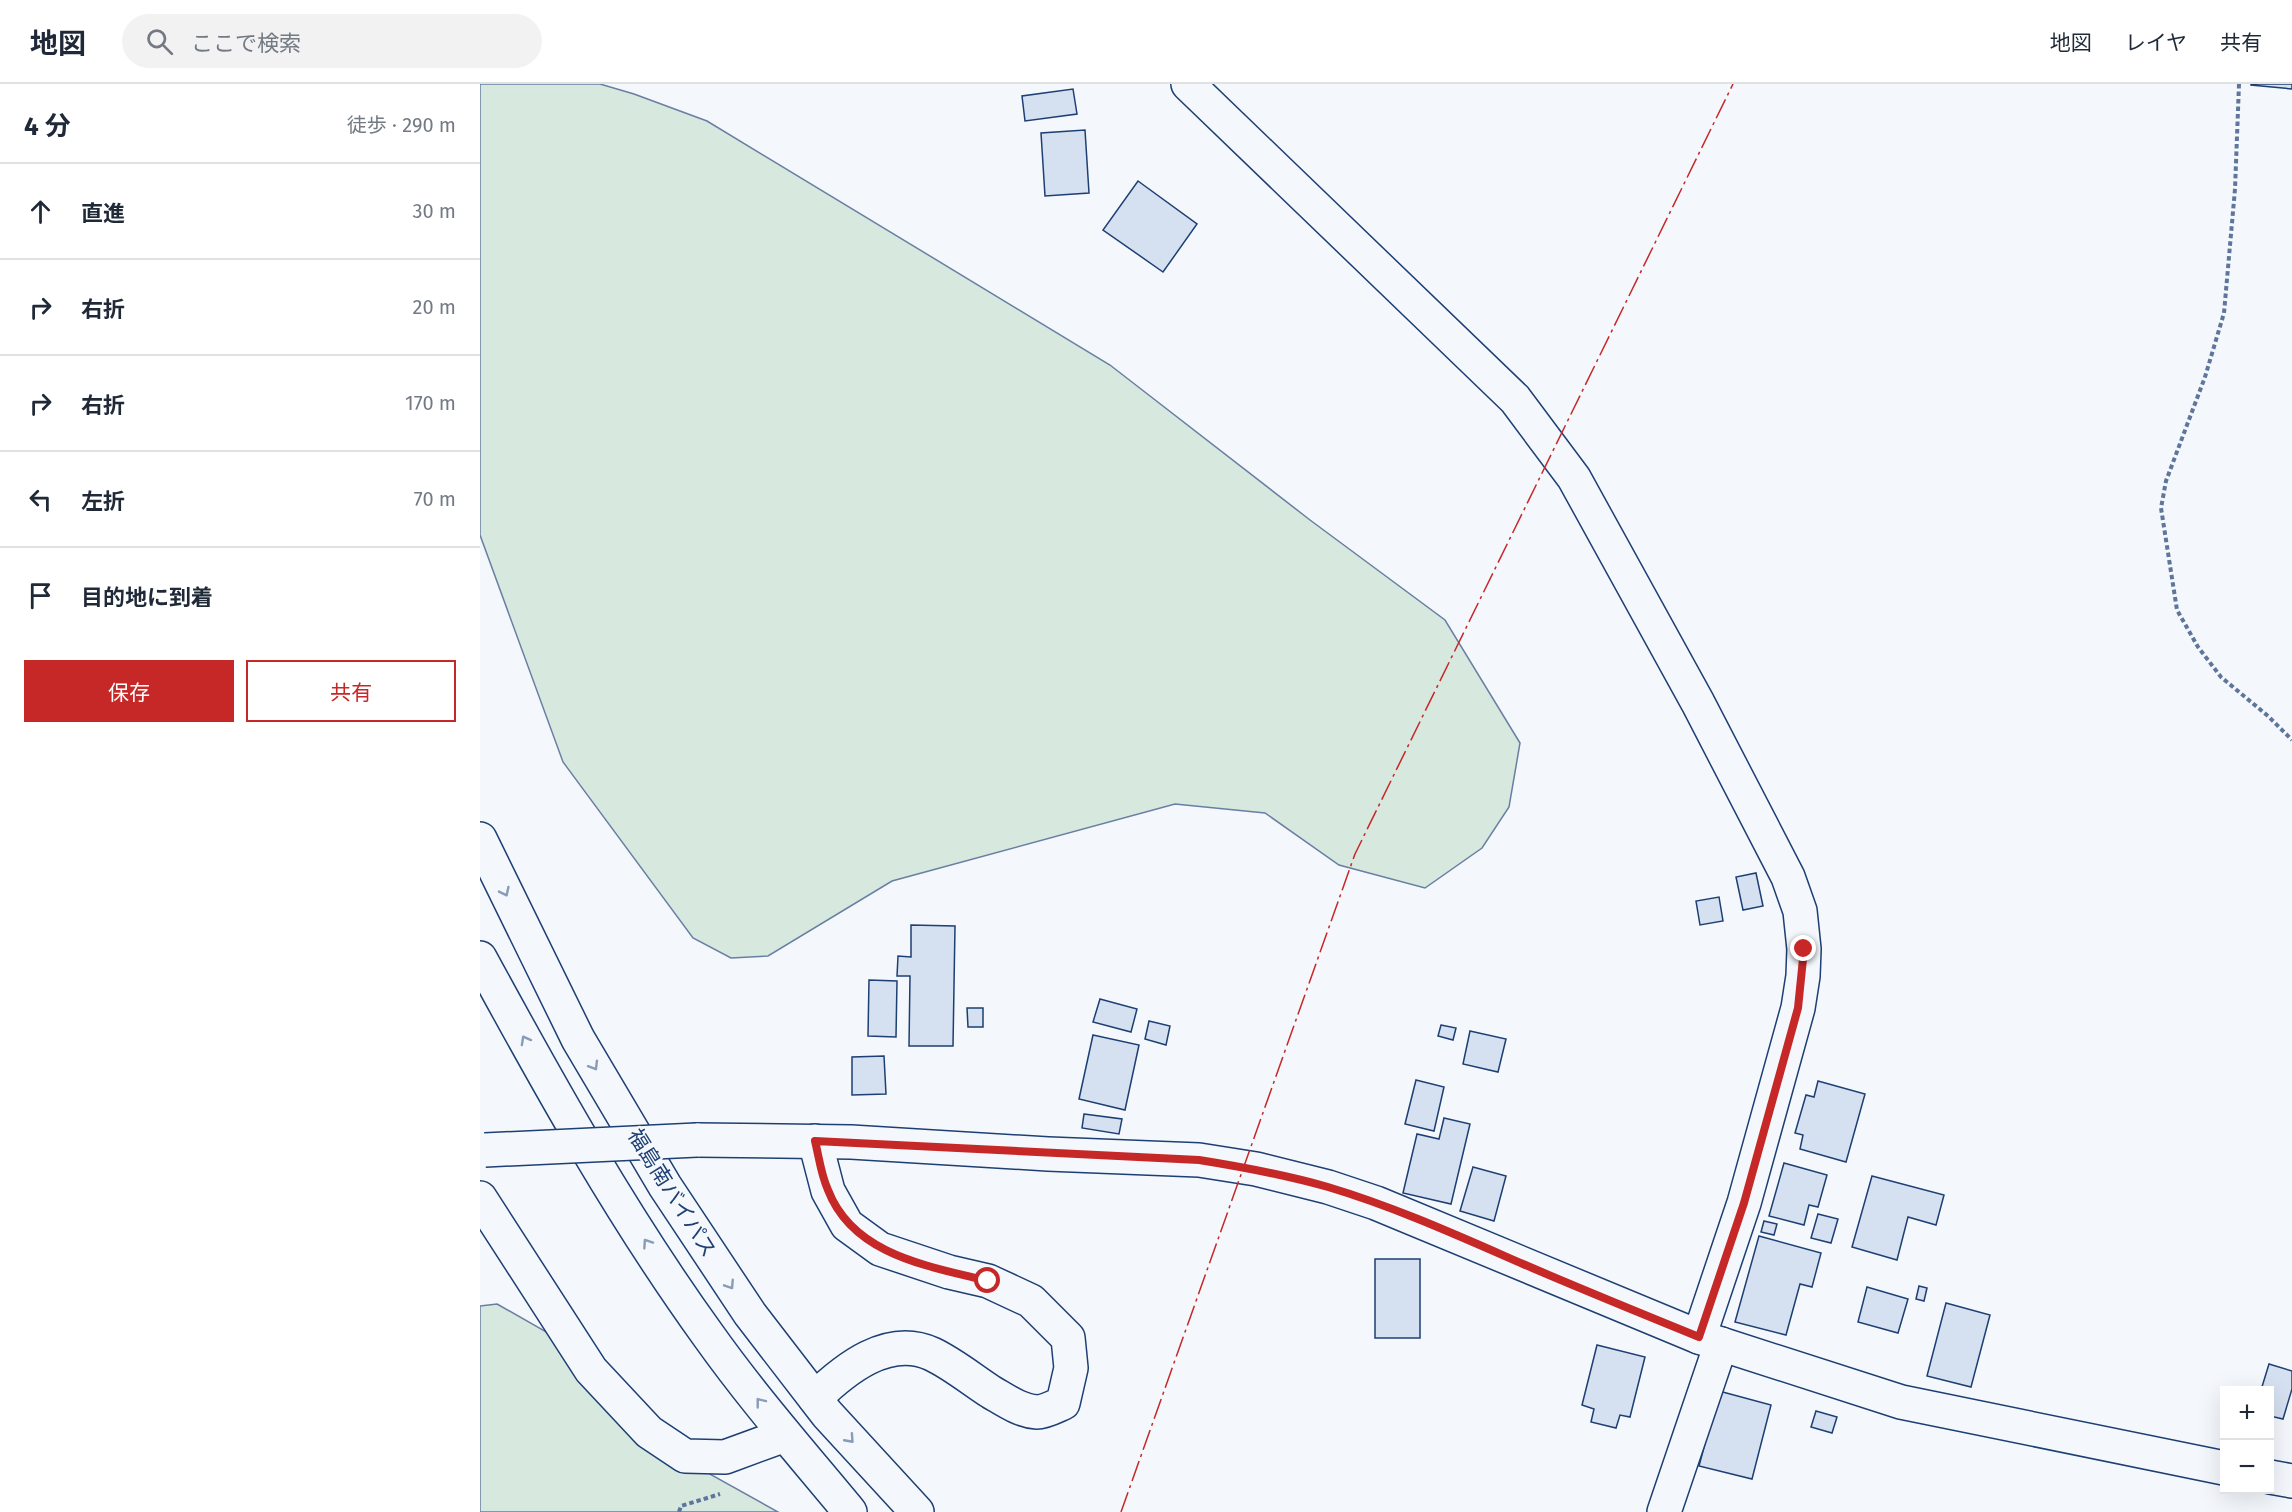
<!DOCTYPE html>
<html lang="ja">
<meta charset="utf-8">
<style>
body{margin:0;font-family:"Fira Sans","Noto Sans JP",sans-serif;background:#f2f2f3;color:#1f2937}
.controls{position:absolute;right:18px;bottom:18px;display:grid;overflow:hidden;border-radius:0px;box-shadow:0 6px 24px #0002}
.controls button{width:54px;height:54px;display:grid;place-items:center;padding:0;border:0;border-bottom:2px solid #e0e1e3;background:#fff;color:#1f2937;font:30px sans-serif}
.stop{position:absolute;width:18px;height:18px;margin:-14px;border:4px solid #c62828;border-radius:50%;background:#fff}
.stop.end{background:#c62828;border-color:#fff;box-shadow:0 2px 6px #0008}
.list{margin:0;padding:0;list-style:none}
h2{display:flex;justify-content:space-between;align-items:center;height:78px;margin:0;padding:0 24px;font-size:26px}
h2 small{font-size:20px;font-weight:400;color:#747a83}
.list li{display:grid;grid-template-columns:39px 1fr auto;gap:18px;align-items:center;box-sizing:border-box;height:96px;padding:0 24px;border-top:2px solid #e0e1e3}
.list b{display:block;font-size:22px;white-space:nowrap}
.list em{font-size:20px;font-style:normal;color:#747a83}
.actions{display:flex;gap:12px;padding:18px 24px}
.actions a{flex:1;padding:14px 0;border:2px solid #c62828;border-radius:0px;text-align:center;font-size:21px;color:#c62828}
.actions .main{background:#c62828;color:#fff}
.icon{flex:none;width:33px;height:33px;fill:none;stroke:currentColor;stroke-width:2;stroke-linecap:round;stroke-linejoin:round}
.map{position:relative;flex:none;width:1812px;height:1428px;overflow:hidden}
header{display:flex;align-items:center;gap:36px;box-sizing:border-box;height:84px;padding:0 30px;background:#fff;border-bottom:2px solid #e0e1e3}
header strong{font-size:28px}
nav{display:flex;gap:33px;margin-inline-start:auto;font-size:21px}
.search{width:420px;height:54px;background:#f2f2f3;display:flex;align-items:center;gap:15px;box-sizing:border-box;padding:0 21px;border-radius:33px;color:#747a83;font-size:22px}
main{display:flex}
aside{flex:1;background:#fff}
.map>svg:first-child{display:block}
.green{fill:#d7e8df;stroke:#687fa3;stroke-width:1.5}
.building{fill:#d5e0f0;stroke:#1d3f73;stroke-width:1.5}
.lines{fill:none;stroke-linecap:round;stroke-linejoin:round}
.minor-casing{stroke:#1d3f73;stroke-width:36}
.highway-casing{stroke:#1d3f73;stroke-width:36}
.path{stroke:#5e769c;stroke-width:4;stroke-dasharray:4.5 3;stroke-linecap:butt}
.minor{stroke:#f4f7fb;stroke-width:33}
.highway{stroke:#f4f7fb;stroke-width:33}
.minor-bridge-casing{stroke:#1d3f73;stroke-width:36;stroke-linecap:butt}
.minor-bridge{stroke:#f4f7fb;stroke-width:33}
.power{stroke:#c62828;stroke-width:1.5;stroke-dasharray:21 4.5 3 4.5;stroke-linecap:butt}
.oneway{stroke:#889bb7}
.route{stroke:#c62828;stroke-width:8}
.labels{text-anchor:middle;stroke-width:4.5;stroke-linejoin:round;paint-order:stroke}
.street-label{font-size:21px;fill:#1d3f73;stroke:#f4f7fb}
</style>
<header>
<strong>地図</strong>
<div class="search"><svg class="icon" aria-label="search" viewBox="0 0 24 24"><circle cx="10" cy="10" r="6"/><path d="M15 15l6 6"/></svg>ここで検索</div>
<nav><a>地図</a><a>レイヤ</a><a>共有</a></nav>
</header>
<main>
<aside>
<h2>4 分<small>徒歩 · 290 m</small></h2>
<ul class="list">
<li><svg class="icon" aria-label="ahead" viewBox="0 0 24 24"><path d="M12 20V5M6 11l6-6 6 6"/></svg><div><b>直進</b></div><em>30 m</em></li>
<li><svg class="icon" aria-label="right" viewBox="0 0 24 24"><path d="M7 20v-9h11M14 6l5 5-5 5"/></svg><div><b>右折</b></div><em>20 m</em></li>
<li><svg class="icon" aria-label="right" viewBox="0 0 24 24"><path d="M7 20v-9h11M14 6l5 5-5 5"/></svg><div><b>右折</b></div><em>170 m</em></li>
<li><svg class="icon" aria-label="left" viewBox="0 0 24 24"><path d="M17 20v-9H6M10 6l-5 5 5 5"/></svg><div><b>左折</b></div><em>70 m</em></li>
<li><svg class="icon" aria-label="arrive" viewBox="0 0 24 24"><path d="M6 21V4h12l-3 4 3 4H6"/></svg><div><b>目的地に到着</b></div></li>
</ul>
<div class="actions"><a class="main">保存</a><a>共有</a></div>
</aside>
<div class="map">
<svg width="1812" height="1428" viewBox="0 0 1812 1428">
<rect width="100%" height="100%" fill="#f4f7fb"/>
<g class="green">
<polygon points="0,0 120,0 154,10 227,37 630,281 830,436 965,536 1040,659 1029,723 1002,764 945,804 859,781 785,729 695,720 412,797 288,872 251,874 213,854 83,678 0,451"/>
<polygon points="17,1220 77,1254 165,1354 298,1428 0,1428 0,1222"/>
</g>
<g class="building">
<polygon points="1812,0 1812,5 1771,1 1771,0"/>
<polygon points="593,5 597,30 545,37 542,12"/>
<polygon points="605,46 609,109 565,112 561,49"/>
<polygon points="658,97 717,140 683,188 623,146"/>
<polygon points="1276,789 1283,822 1263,826 1256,793"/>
<polygon points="1239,813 1243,837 1220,841 1216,817"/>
<polygon points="431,841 475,842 473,962 429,962 430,892 417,892 418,872 431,873"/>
<polygon points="389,896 417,897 416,953 388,952"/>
<polygon points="620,915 657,925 651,948 613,938"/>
<polygon points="487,924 503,924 503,943 488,943"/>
<polygon points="669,937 690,942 686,961 665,955"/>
<polygon points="961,941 976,944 973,956 958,952"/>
<polygon points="990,947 1026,955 1018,988 983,980"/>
<polygon points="613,951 659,961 645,1026 599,1015"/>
<polygon points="404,972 406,1010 372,1011 372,973"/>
<polygon points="936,996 964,1003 954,1047 925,1040"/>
<polygon points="1338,997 1385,1010 1366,1078 1320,1065 1323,1051 1315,1049 1326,1011 1334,1013"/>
<polygon points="604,1030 642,1035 639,1050 602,1044"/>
<polygon points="964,1034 990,1040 971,1120 923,1109 937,1050 959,1055"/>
<polygon points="1304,1079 1347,1091 1338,1123 1329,1121 1324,1141 1289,1132"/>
<polygon points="993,1083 1026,1092 1014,1137 980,1127"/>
<polygon points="1392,1092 1464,1111 1456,1141 1428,1133 1417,1176 1372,1163"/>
<polygon points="1338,1130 1358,1135 1351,1159 1331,1154"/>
<polygon points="1284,1137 1297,1140 1294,1151 1281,1148"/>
<polygon points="1279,1152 1341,1169 1332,1203 1320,1200 1306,1251 1255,1238"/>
<rect x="895" y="1175" width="45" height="79"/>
<polygon points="1439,1202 1447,1204 1444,1217 1436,1215"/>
<polygon points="1387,1203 1428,1215 1418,1249 1378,1238"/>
<polygon points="1466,1219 1510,1231 1491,1303 1447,1292"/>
<polygon points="1117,1261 1165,1273 1150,1333 1140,1331 1136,1344 1111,1338 1114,1325 1102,1321"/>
<polygon points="1789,1280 1812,1287 1812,1305 1803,1335 1790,1332 1790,1306 1781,1306"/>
<polygon points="1239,1307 1291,1321 1272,1395 1219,1382"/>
<polygon points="1336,1327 1357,1333 1352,1349 1331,1343"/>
</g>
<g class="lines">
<g class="minor-casing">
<g id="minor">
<polyline points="708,0 1035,315 1094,394 1218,619 1308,793 1320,827 1324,865 1323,892 1318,924 1264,1119 1219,1253"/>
<polyline points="217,1056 371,1058 568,1070 719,1076 776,1085 848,1103 896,1119 1219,1253 1421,1318 1744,1384"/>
<polyline points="0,1114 111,1286 169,1348 205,1372 245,1373 305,1351"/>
<path d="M335 1314C365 1285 408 1250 452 1270 473 1280 491 1295 511 1308 525 1316 540 1327 557 1328 565 1328 576 1322 583 1319L591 1284 588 1254 551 1217 508 1197 469 1188 400 1165 367 1141 348 1107 335 1057"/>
<polyline points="1790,1393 1812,1397"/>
<polyline points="1184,1428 1241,1260"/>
</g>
</g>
<g class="highway-casing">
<g id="highway">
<polyline points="0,755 98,955 185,1102 270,1230 347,1330 437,1428"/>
<path d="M0 874C70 1003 142 1132 228 1251 272 1313 322 1370 370 1428"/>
</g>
</g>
<g class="path">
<polyline points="1759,0 1755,105 1744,229 1725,293 1686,397 1681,424 1697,526 1718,563 1741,593 1788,632 1812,656"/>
<polyline points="199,1428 201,1422 240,1410"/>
</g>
<use href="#minor" class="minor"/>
<use href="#highway" class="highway"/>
<g class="minor-bridge-casing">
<polyline id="minor-bridge" points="5,1066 217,1056"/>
</g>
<use href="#minor-bridge" class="minor-bridge"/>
<polyline class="power" points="641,1428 875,770 1253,0"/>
</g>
<defs><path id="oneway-chevron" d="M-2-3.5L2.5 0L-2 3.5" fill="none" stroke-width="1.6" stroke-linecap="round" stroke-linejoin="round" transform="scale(1.5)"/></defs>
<g class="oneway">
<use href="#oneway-chevron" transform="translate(25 808) rotate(64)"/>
<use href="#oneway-chevron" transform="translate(45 956) rotate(-119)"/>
<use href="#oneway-chevron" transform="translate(114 982) rotate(59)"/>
<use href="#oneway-chevron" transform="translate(167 1159) rotate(-124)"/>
<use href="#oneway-chevron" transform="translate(250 1201) rotate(57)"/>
<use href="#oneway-chevron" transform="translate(280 1318) rotate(-128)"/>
<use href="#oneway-chevron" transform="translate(370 1355) rotate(48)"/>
</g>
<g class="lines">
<path class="route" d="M508 1197C448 1182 373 1171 348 1106 341 1091 339 1073 335 1057L719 1076C763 1083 806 1091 848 1103 915 1123 979 1152 1043 1180 1101 1205 1160 1229 1219 1253L1264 1119 1318 924 1324 865"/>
</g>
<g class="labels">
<g class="street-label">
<text transform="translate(192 1109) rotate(58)" y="7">福島南バイパス</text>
</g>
</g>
</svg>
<div class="controls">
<button>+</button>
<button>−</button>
</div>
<div class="stop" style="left:508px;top:1197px"></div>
<div class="stop end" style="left:1324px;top:865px"></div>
</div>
</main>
